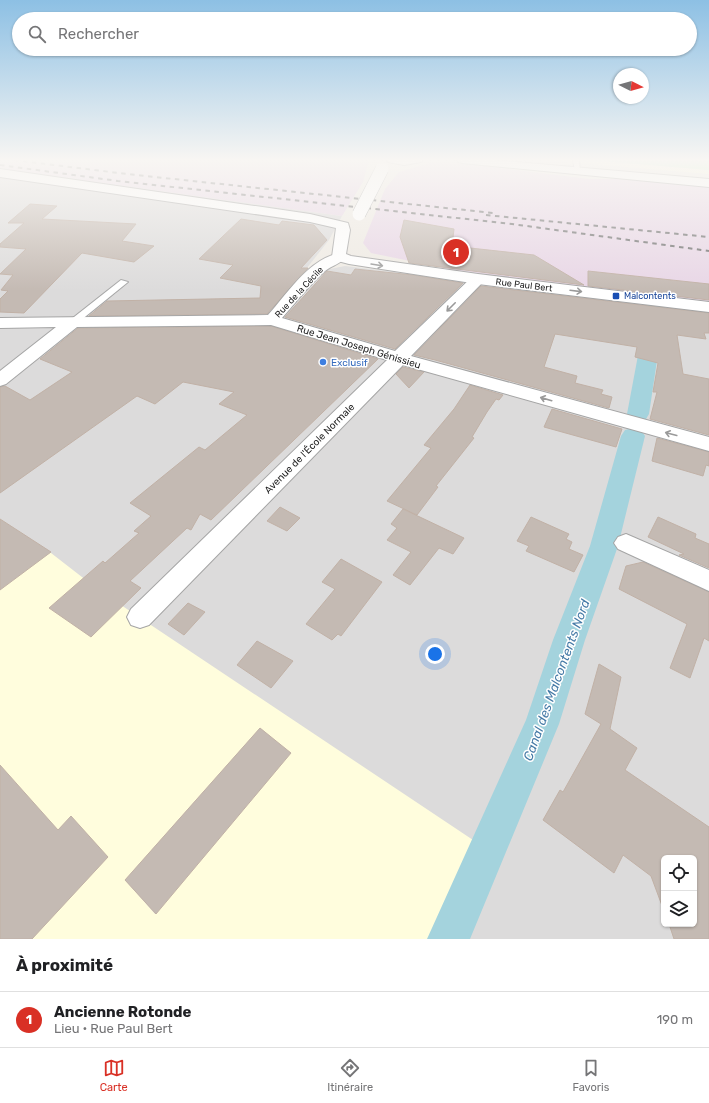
<!DOCTYPE html>
<html lang="fr">
<meta charset="utf-8">
<style>
body{margin:0;font-family:Rubik,sans-serif;background:#f2f2f2;color:#202124}
.controls{position:absolute;right:12px;bottom:12px;display:grid;overflow:hidden;border-radius:6px;box-shadow:0 1px 3px #0004}
.controls button{width:36px;height:36px;display:grid;place-items:center;padding:0;border:0;border-bottom:1px solid #e0e0e0;background:#fff;color:#202124;font:20px sans-serif}
.compass{position:absolute;left:613px;top:68px;width:36px;height:36px;border-radius:50%;background:#fff;box-shadow:0 1px 3px #0004;rotate:96deg}
.you{position:absolute;left:435px;top:654px;width:14px;height:14px;margin:-10px;border:3px solid #fff;border-radius:50%;background:#1a73e8;box-shadow:0 0 0 6px #1a73e833}
.badge{display:grid;place-items:center;width:26px;height:26px;border-radius:50%;background:#d93025;color:#fff;font-size:13px;font-weight:700}
.pin{position:absolute;translate:-50% -50%;border:2px solid #fff;box-shadow:0 1px 4px #0006}
.list{margin:0;padding:0;list-style:none}
h2{display:flex;justify-content:space-between;align-items:center;height:52px;margin:0;padding:0 16px;font-size:17px}
h2 small{font-size:13px;font-weight:400;color:#757577}
.list li{display:grid;grid-template-columns:26px 1fr auto;gap:12px;align-items:center;box-sizing:border-box;height:56px;padding:0 16px;border-top:1px solid #e0e0e0}
.list b{display:block;font-size:15px;white-space:nowrap}
.list p{margin:0;font-size:13px;white-space:nowrap;color:#757577}
.list em{font-size:13px;font-style:normal;color:#757577}
.icon{flex:none;width:22px;height:22px;fill:none;stroke:currentColor;stroke-width:2;stroke-linecap:round;stroke-linejoin:round}
.map{position:relative;flex:none;width:709px;height:939px;overflow:hidden}
.search{position:absolute;background:#fff;box-shadow:0 1px 3px #0004;left:12px;right:12px;top:12px;height:44px;display:flex;align-items:center;gap:10px;box-sizing:border-box;padding:0 14px;border-radius:22px;color:#757577;font-size:15px}
.sheet{height:108px;background:#fff}
nav{display:flex;justify-content:space-around;align-items:center;box-sizing:border-box;height:56px;border-top:1px solid #e0e0e0;background:#fff;font-size:11px;color:#757577}
nav a{display:grid;justify-items:center;gap:2px}
nav .on{color:#d93025}
.map>svg:first-child{display:block}
.residential{fill:#dcdbdb;fill-rule:evenodd}
.industrial{fill:#e8d6e6}
.education{fill:#fffddd;fill-rule:evenodd}
.park{fill:#c0fac2}
.lines{fill:none;stroke-linecap:round;stroke-linejoin:round}
.canal{fill:#a4d3dd;fill-rule:evenodd}
.building{fill:#c4bab3;stroke:#c1b1a6}
.service-casing{stroke:#a5a5a5;stroke-width:2}
.minor-casing{stroke:#a5a5a5;stroke-width:2}
.tertiary-casing{stroke:#a5a5a5;stroke-width:2}
.service{fill:#fff;fill-rule:evenodd}
.minor{fill:#fff;fill-rule:evenodd}
.tertiary{fill:#fff;fill-rule:evenodd}
.rail{stroke:#6c6c6c;stroke-width:2;stroke-dasharray:4.5 4.5;stroke-linecap:butt}
.tertiary-bridge-casing{stroke:#a5a5a5;stroke-width:14;stroke-linecap:butt}
.tertiary-bridge{stroke:#fff;stroke-width:13}
.oneway{stroke:#9a9a9a}
.transit-dot{fill:#1a4fb4;stroke:#fff;stroke-width:1.5}
.shop-dot{fill:#3f7fe0;stroke:#fff;stroke-width:1.5}
.labels{text-anchor:middle;stroke-width:3;stroke-linejoin:round;paint-order:stroke}
.far-street-label{font-size:9px;fill:#1e1e1e;stroke:#fff}
.far-transit-label{font-size:9px;fill:#164399;stroke:#fff;text-anchor:start}
.street-label{font-size:10px;fill:#1e1e1e;stroke:#fff}
.shop-label{font-size:10px;fill:#366cbe;stroke:#fff;text-anchor:start}
.near-water-label{font-size:13px;font-style:italic;fill:#467ba7;stroke:#fff}
</style>
<div class="map">
<svg width="709" height="939" viewBox="0 0 709 939">
<rect width="100%" height="100%" fill="#efebe4"/>
<g class="residential">
<polygon points="0,169 342,216 329,240 269,316 0,319"/>
<path d="M345 266 709 309V939H0V327L274 326 325 270ZM664 858H694V924H664Z"/>
</g>
<g class="industrial">
<polygon points="0,160 369,160 363,182 342,216 0,169"/>
<polygon points="430,163 468,164 589,179 618,179 709,187 709,302 479,275 371,253 363,243 385,189 399,172"/>
</g>
<g class="education">
<polygon points="543,160 590,160 709,170 709,174"/>
<path d="M0 519 51 553 100 591 488 850 448 939H0ZM260 728 290 753 155 914 125 880Z"/>
</g>
<polygon class="park" points="590,160 709,160 709,170"/>
<g class="lines">
<g class="canal">
<polygon points="656,301 663,303 665,307 649,414 646,419 638,421 630,419 627,414 647,307 649,303"/>
<polygon points="633,428 641,430 645,436 618,546 585,640 559,724 470,939 427,939 526,720 553,640 590,546 621,436 625,430"/>
</g>
</g>
<g class="building">
<polygon points="30,204 57,206 42,219 136,224 122,241 154,246 134,262 82,253 24,313 0,312 0,299 8,291 1,290 13,275 0,274 26,249 0,247 0,244 24,223 8,223"/>
<polygon points="241,219 279,225 282,221 314,225 327,240 301,268 308,268 267,314 89,316 107,301 260,298 261,286 220,278 233,265 199,259"/>
<polygon points="404,220 454,229 452,246 534,255 584,285 409,263 400,237"/>
<polygon points="355,269 413,275 463,283 395,349 285,317 327,271 351,275"/>
<polygon points="588,271 709,284 709,300 588,286"/>
<polygon points="481,286 709,313 709,333 704,333 706,339 677,335 683,374 709,379 709,435 650,419 657,392 653,392 658,363 635,357 637,347 555,334 544,367 577,376 575,383 603,390 601,394 612,397 609,408 435,360 414,355"/>
<polygon points="271,326 378,359 211,520 200,514 191,530 187,528 130,581 141,588 91,637 49,608 103,561 105,563 139,533 134,531 151,516 130,503 199,447 205,450 247,415 219,404 234,392 183,382 155,404 137,396 0,493 0,387 5,386 30,400 72,372 40,359 78,328"/>
<polygon points="403,367 424,372 409,388 396,374"/>
<polygon points="470,385 503,395 499,400 496,399 487,412 472,437 474,438 436,486 438,487 417,515 387,501 431,448 424,445 454,409"/>
<polygon points="552,409 622,429 616,447 544,427"/>
<polygon points="657,438 709,452 709,466 706,465 703,476 652,461"/>
<polygon points="280,507 300,518 287,531 267,521"/>
<polygon points="403,509 464,538 453,554 439,548 410,585 393,575 411,552 387,540 397,528 391,524"/>
<polygon points="531,517 569,534 566,539 572,542 569,549 583,555 574,572 526,551 529,546 517,541"/>
<polygon points="658,517 696,534 695,538 709,544 709,568 679,555 684,554 648,537"/>
<polygon points="0,519 51,552 0,590"/>
<polygon points="341,559 382,582 341,636 338,634 332,640 306,624 335,589 322,582"/>
<polygon points="643,562 709,592 709,641 704,638 690,678 670,668 687,624 619,589 626,566"/>
<polygon points="188,603 205,612 184,635 168,624"/>
<polygon points="257,641 293,661 271,688 237,665"/>
<polygon points="599,664 621,677 610,729 637,748 625,770 709,827 709,939 674,939 669,924 694,924 694,858 664,858 664,911 651,876 623,855 614,873 543,820 560,790 563,792 601,724 585,714"/>
<polygon points="260,728 291,753 156,914 125,880"/>
<polygon points="0,765 58,830 71,816 108,857 32,939 0,939"/>
</g>
<g class="lines">
<g class="service-casing">
<g id="service">
<polygon points="573,160 579,160 580,172 575,171"/>
<polygon points="121,280 128,282 75,325 69,325 69,321"/>
</g>
</g>
<g class="minor-casing">
<g id="minor">
<polygon points="457,160 494,160 709,179 709,187 462,163 458,162"/>
<path d="M339 253 344 254 346 257C342 263 331 266 325 271 309 285 296 302 282 318L395 351 473 276H483L485 279 483 282 411 356 709 437V451L403 365 149 625 140 628 131 625 127 617 131 609 387 360 271 325 77 327 6 384 0 386V371L56 327 0 328V318L268 315C288 293 308 260 339 253Z"/>
<polygon points="626,534 709,570 709,591 618,549 614,543 618,537"/>
</g>
</g>
<g class="tertiary-casing">
<g id="tertiary">
<polygon points="386,160 423,160 421,162 404,165 388,162"/>
<polygon points="0,169 310,214 348,223 350,230 346,254 351,256 478,274 709,302 709,312 478,284 349,264 334,260 332,257 336,228 310,222 0,177"/>
</g>
</g>
<use href="#service" class="service"/>
<use href="#minor" class="minor"/>
<use href="#tertiary" class="tertiary"/>
<g class="rail">
<polyline points="14,160 127,174 493,213"/>
<polyline points="0,165 118,181 512,224 709,251"/>
<polyline points="486,215 709,237"/>
</g>
<g class="tertiary-bridge-casing">
<polyline id="tertiary-bridge" points="359,214 382,169"/>
</g>
<use href="#tertiary-bridge" class="tertiary-bridge"/>
</g>
<defs><path id="oneway-shaft" d="M-6 0H5M1.5-3L5.5 0L1.5 3" fill="none" stroke-width="1.6" stroke-linecap="round" stroke-linejoin="round"/></defs>
<g class="oneway">
<use href="#oneway-shaft" transform="translate(377 265) rotate(9)"/>
<use href="#oneway-shaft" transform="translate(576 291) rotate(7)"/>
<use href="#oneway-shaft" transform="translate(451 307) rotate(135)"/>
<use href="#oneway-shaft" transform="translate(546 399) rotate(-164)"/>
<use href="#oneway-shaft" transform="translate(671 434) rotate(-165)"/>
</g>
<linearGradient id="sky" x2="0" y2="1"><stop stop-color="#8dc0e4"/><stop offset="0.55" stop-color="#f8f6f3"/><stop offset="1" stop-color="#f8f6f3" stop-opacity="0"/></linearGradient>
<rect width="709" height="291" fill="url(#sky)"/>
<rect class="transit-dot" x="612" y="292" width="8" height="8" rx="2"/>
<circle class="shop-dot" cx="323" cy="362" r="4"/>
<g class="labels">
<g class="far-street-label">
<text transform="translate(524 285) rotate(7)" y="3">Rue Paul Bert</text>
<text transform="translate(299 292) rotate(-47)" y="3">Rue de la Cécile</text>
</g>
<g class="far-transit-label">
<text x="624" y="299">Malcontents</text>
</g>
<g class="street-label">
<text transform="translate(359 346) rotate(17)" y="4">Rue Jean Joseph Génissieu</text>
<text transform="translate(309 448) rotate(-45)" y="4">Avenue de l'École Normale</text>
</g>
<g class="shop-label">
<text x="331" y="366">Exclusif</text>
</g>
<g class="near-water-label">
<text transform="translate(556 680) rotate(-70)" y="5">Canal des Malcontents Nord</text>
</g>
</g>
</svg>
<div class="controls">
<button><svg class="icon" aria-label="locate" viewBox="0 0 24 24"><circle cx="12" cy="12" r="6"/><path d="M12 2v4M12 18v4M2 12h4M18 12h4"/></svg></button>
<button><svg class="icon" aria-label="layers" viewBox="0 0 24 24"><path d="M12 4l9 5-9 5-9-5zM3 14l9 5 9-5"/></svg></button>
</div>
<svg class="compass" viewBox="-18 -18 36 36"><path d="M0-13l5 13h-10z" fill="#e53935"/><path d="M0 13l5-13h-10z" fill="#757577"/></svg>
<div class="you"></div>
<div class="pin badge" style="left:456px;top:252px">1</div>
<div class="search"><svg class="icon" aria-label="search" viewBox="0 0 24 24"><circle cx="10" cy="10" r="6"/><path d="M15 15l6 6"/></svg>Rechercher</div>
</div>
<section class="sheet">
<h2>À proximité<small></small></h2>
<ul class="list">
<li><span class="badge">1</span><div><b>Ancienne Rotonde</b><p>Lieu · Rue Paul Bert</p></div><em>190 m</em></li>
</ul>
</section>
<nav>
<a class="on"><svg class="icon" aria-label="map" viewBox="0 0 24 24"><path d="M3 6l6-2 6 2 6-2v14l-6 2-6-2-6 2zM9 4v14M15 6v14"/></svg>Carte</a>
<a><svg class="icon" aria-label="directions" viewBox="0 0 24 24"><path d="M12 3l9 9-9 9-9-9zM9 14v-3h6M13 9l2 2-2 2"/></svg>Itinéraire</a>
<a><svg class="icon" aria-label="saved" viewBox="0 0 24 24"><path d="M7 4h10v16l-5-4-5 4z"/></svg>Favoris</a>
</nav>
